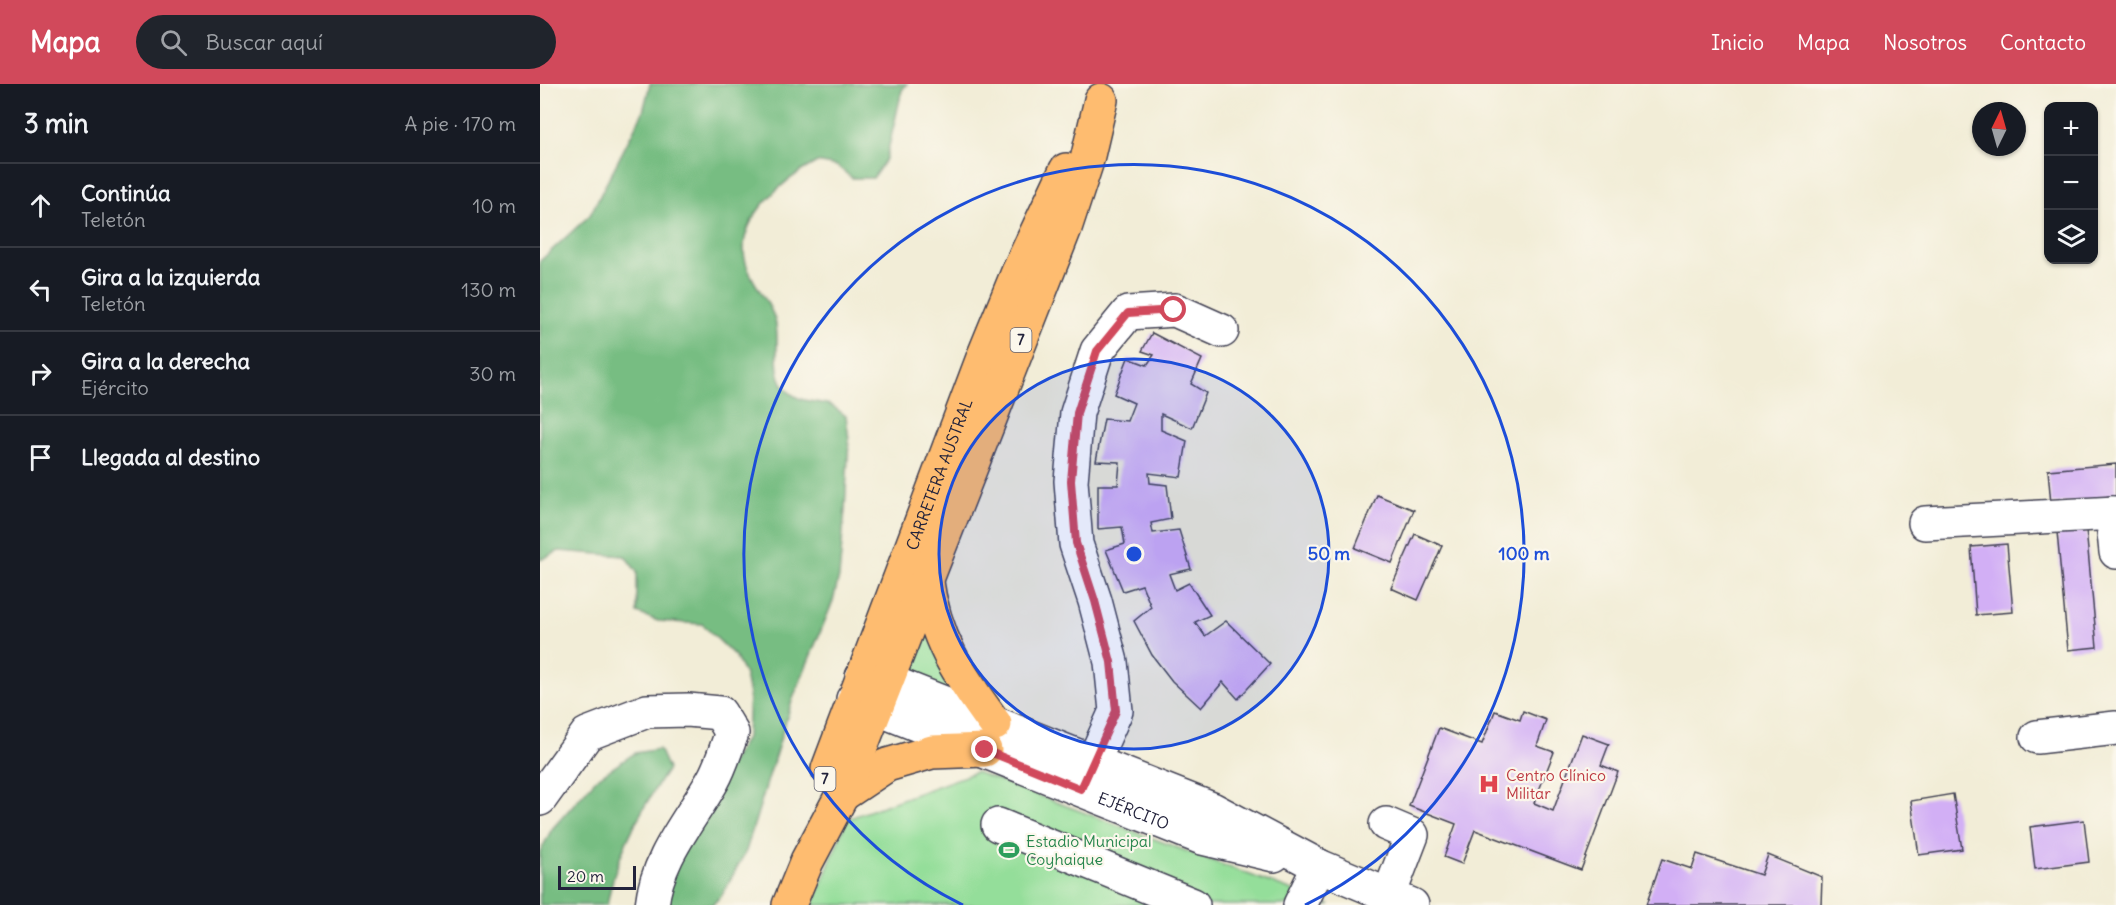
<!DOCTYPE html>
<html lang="es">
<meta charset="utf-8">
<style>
body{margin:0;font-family:Delius,sans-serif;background:#20242c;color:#f1f3f6}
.controls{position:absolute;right:18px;top:18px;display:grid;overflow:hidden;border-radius:12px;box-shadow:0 2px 4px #0004}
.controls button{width:54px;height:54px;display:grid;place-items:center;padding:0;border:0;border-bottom:2px solid #363941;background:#171b24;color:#f1f3f6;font:30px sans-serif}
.compass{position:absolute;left:1432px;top:18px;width:54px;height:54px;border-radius:50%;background:#171b24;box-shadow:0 2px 4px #0004;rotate:5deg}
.scale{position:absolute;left:18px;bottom:15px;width:78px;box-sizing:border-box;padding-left:6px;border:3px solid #22223b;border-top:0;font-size:16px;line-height:21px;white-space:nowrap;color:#22223b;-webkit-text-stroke:4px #fbf7ec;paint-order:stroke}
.stop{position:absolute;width:18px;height:18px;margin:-14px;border:4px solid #d1495b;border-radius:50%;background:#fff}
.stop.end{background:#d1495b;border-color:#fff;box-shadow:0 2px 6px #0008}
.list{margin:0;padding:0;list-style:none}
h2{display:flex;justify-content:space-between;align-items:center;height:78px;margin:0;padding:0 24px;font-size:26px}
h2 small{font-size:20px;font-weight:400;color:#9ea1a6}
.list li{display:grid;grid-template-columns:39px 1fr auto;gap:18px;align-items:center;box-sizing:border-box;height:84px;padding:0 24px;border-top:2px solid #363941}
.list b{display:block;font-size:22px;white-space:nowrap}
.list p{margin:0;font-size:20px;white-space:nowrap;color:#9ea1a6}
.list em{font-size:20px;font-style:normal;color:#9ea1a6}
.icon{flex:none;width:33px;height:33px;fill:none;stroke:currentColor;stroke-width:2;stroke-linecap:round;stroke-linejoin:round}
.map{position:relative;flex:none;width:1576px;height:821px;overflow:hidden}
header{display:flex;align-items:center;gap:36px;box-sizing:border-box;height:84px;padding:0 30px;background:#d1495b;color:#fff}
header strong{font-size:28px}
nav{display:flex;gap:33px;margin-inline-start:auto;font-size:21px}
.search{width:420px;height:54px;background:#20242c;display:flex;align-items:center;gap:15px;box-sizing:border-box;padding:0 21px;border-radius:33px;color:#9ea1a6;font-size:22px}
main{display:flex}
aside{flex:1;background:#171b24}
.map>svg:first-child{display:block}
.green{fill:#94de9a;stroke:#5b806a;stroke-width:1.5}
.forest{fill:#77bd82;stroke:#4c705e;stroke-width:1.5}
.building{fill:#d2aff5}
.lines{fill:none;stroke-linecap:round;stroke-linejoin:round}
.minor-casing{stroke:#414052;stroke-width:36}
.highway-casing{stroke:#414052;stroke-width:36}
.minor{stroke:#fff;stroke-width:33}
.highway{stroke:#febc70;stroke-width:33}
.route{stroke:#d1495b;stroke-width:8}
.ring{fill:none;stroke:#1d4ed8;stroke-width:3}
.labels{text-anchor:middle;stroke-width:4.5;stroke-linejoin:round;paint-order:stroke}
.shield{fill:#fbf7ec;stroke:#636270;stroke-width:1.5}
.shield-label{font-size:15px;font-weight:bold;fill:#22223b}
.street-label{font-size:16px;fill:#22223b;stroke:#fbf7ec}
.health-label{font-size:16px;fill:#be3a42;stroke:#fbf7ec;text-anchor:start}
.leisure-label{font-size:16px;fill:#27864d;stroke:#fbf7ec;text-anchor:start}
.centre{fill:#1d4ed8;stroke:#fbf7ec;stroke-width:3}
.ring-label{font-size:18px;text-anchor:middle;font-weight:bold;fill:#1d4ed8;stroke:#fbf7ec;stroke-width:4.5;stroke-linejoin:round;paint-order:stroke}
</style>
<header>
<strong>Mapa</strong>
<div class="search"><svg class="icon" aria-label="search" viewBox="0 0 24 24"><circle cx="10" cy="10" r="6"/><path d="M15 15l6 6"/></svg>Buscar aquí</div>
<nav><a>Inicio</a><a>Mapa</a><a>Nosotros</a><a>Contacto</a></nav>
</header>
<main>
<aside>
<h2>3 min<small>A pie · 170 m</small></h2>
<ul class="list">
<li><svg class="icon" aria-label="ahead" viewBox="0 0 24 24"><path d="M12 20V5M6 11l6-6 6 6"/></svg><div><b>Continúa</b><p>Teletón</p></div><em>10 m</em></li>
<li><svg class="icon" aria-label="left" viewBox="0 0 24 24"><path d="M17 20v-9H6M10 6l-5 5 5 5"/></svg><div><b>Gira a la izquierda</b><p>Teletón</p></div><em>130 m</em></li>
<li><svg class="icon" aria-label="right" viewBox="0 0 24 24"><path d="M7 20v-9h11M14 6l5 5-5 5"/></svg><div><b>Gira a la derecha</b><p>Ejército</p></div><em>30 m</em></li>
<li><svg class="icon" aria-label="arrive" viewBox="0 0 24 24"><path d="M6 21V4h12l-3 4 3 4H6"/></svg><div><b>Llegada al destino</b></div></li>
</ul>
</aside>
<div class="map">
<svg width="1576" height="821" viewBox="0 0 1576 821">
<rect width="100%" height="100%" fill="#fbf7ec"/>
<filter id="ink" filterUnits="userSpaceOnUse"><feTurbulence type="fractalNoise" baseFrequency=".0167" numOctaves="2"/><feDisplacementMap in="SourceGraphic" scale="12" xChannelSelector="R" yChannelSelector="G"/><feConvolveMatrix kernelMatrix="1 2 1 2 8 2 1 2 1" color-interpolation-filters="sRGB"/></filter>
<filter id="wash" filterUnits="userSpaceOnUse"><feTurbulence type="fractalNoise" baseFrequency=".008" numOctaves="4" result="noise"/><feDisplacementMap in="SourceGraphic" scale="24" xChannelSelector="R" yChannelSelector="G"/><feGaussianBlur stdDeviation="1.35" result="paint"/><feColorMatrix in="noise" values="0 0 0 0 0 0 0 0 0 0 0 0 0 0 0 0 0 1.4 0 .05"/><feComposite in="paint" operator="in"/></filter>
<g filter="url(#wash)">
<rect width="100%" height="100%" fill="#f2edd7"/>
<g class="green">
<polygon points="381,534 424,621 360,595"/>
<polygon points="436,688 790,821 273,821 307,735"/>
</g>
<g class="forest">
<path d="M110 0H367L362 6 346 75 333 94H312L297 82 277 78C244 95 193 136 206 179 212 201 229 215 235 236 241 258 230 289 248 307 259 318 273 317 287 320 293 321 300 328 306 332L309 356 305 425 299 493 293 517 252 617 206 767 182 811 172 821H123L147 746 207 653 209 611 205 591 195 572 162 540 118 537 97 529V488L85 472 19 467 0 476V177L50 131 103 28Z"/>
<path d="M119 665 128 685C100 726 75 772 67 821H0V768L12 745 56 695 95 669Z"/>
</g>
<g id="blocks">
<g class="building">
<polygon points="612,249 662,275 651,300 666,309 652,344 621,330 621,346 647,357 641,393 609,389 610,399 627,401 631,435 611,439 613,449 639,446 651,485 629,490 635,506 649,499 670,531 655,538 665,552 686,537 730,580 698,615 683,598 661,624 632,597 612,571 594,537 611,523 602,501 583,507 566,466 585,460 582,443 558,445 558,401 578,401 580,378 556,377 564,335 587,337 594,319 574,310 588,274 607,281 614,271 602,267"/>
<polygon points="1576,380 1576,414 1511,420 1508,386"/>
<polygon points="837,411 874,426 852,479 815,464"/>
<polygon points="1546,445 1557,563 1528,566 1517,448"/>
<polygon points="875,450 902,462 878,516 851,504"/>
<polygon points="1467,460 1473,528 1436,531 1431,463"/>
<polygon points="955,627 980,636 983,627 1006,636 997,662 1014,668 994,719 1013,727 1042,650 1069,660 1061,681 1078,688 1041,786 935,746 922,780 904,773 916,740 869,722 899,644 942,660"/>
<polygon points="1413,710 1422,765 1379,771 1371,717"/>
<polygon points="1544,736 1549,778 1495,785 1490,743"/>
<polygon points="1157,770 1221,791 1228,771 1282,793 1281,821 1106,821 1122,775 1152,785"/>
</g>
</g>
</g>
<g filter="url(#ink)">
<use href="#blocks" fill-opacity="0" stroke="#414052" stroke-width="1.5"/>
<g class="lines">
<g class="minor-casing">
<g id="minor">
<polyline points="1572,429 1576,468"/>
<polyline points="1385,439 1576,429"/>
<polyline points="322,593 346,596 672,725 779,782 872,821"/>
<path id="s1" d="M313 615 662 754 734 771"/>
<polyline points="1497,653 1576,644"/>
<polyline points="541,705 576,627 571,578 555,517 536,460 531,397 537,329 557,267 588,229 635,226 682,247"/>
<path d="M0 715 47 650 107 627 148 626 180 629 192 649C186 664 181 682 173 696 150 737 117 773 112 821"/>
<polyline points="846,740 872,751 849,811"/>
<polyline points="458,741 653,821"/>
<polyline points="760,821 779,782"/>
</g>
</g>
<g class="highway-casing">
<g id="highway">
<path d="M386 492C394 555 419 591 455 640"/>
<path id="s2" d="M288 685 444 271 478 188 526 86"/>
<polyline points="302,711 347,681 392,668 445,666"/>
<polyline points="249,821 267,777 302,711 525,144 546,80 561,16"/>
</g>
</g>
<use href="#minor" class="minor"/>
<use href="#highway" class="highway"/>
</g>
</g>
<g class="lines" filter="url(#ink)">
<polyline class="route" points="445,666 541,705 576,627 571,578 555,517 536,459 531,397 537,329 557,267 588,229 634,226"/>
</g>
<circle cx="594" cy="470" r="195" fill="#1d4ed8" fill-opacity=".12"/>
<g class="ring">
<circle cx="594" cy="470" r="195"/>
<path d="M423 821A390 390 0 1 1 765 821"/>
</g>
<defs>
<g id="hospital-bare" transform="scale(1.62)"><path d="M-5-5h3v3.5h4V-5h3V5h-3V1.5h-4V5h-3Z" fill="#e0444e" stroke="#fbf7ec" stroke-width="2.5" paint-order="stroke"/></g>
<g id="stadium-bare" transform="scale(1.62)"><path d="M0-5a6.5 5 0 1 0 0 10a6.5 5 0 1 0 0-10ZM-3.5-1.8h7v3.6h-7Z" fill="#2e9e5b" stroke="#fbf7ec" stroke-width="2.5" paint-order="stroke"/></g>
</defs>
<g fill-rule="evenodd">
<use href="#hospital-bare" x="949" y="700"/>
<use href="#stadium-bare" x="469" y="766"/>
</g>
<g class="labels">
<g class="shield">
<rect x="470.5" y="244" width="21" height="24" rx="4.5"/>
<rect x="274.5" y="683" width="21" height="24" rx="4.5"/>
</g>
<g class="shield-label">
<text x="481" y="261">7</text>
<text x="285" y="700">7</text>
</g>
<g class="street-label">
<text dy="6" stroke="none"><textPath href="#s2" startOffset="315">CARRETERA AUSTRAL</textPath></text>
<text dy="6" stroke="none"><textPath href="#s1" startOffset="302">EJÉRCITO</textPath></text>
</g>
<g class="health-label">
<text x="966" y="697">Centro Clínico<tspan x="966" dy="18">Militar</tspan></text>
</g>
<g class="leisure-label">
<text x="486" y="763">Estadio Municipal<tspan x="486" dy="18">Coyhaique</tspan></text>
</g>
</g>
<circle cx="594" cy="470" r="9" class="centre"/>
<g class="ring-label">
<text x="789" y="476">50 m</text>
<text x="984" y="476">100 m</text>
</g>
</svg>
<div class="controls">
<button>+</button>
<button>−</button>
<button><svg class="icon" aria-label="layers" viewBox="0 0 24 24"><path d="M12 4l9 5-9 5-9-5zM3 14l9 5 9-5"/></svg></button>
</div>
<svg class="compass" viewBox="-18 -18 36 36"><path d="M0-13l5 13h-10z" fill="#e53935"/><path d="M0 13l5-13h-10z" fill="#9ea1a6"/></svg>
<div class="scale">20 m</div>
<div class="stop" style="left:634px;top:226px"></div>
<div class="stop end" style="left:445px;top:666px"></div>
</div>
</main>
